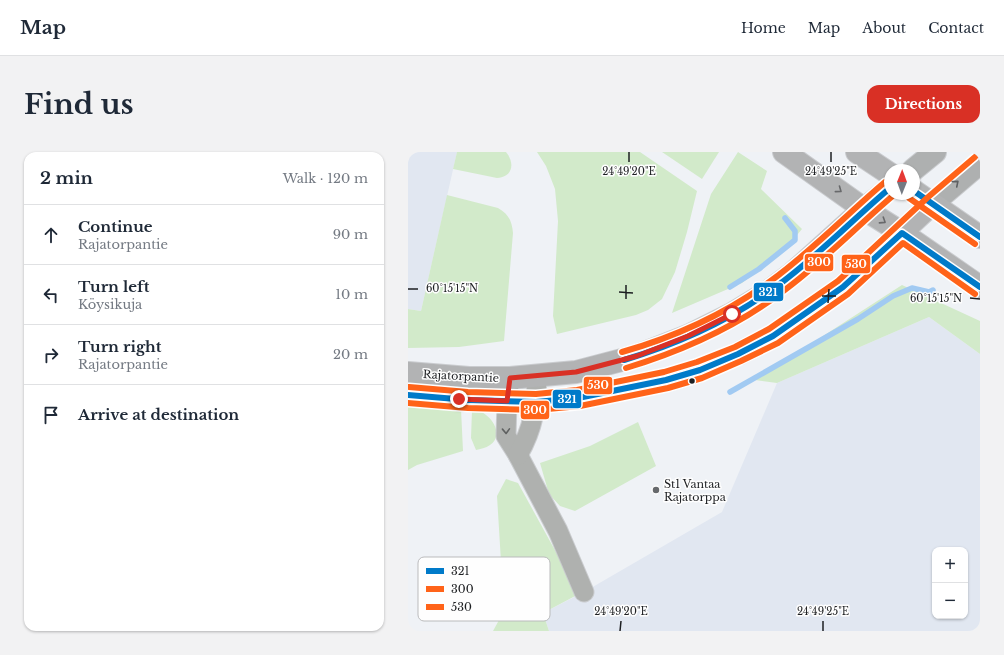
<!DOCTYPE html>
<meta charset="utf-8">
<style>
body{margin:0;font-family:"Libre Baskerville",serif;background:#f2f2f3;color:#1f2937}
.controls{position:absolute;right:12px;bottom:12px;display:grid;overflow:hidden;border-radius:8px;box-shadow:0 1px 3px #0004}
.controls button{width:36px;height:36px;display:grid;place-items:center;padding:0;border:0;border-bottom:1px solid #e0e1e3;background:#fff;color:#1f2937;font:20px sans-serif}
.compass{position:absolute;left:476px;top:12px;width:36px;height:36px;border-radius:50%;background:#fff;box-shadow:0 1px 3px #0004;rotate:1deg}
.stop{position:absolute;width:12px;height:12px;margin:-9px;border:3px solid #d93025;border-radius:50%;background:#fff}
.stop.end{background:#d93025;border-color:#fff;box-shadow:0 1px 4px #0008}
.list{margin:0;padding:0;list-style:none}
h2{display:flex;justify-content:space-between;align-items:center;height:52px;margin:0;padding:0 16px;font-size:17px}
h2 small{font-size:13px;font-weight:400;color:#747a83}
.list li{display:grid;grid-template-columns:26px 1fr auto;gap:12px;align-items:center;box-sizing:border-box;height:60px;padding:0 16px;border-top:1px solid #e0e1e3}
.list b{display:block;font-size:15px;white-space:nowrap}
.list p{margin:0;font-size:13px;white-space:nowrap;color:#747a83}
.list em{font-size:13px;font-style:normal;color:#747a83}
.icon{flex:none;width:22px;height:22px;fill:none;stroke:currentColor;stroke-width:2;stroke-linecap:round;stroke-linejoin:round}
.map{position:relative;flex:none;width:572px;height:479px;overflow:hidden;border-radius:12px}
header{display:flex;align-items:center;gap:24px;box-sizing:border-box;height:56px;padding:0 20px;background:#fff;border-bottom:1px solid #e0e1e3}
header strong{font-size:19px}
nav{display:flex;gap:22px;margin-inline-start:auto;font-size:14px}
.intro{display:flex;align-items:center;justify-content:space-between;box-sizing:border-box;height:96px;padding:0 24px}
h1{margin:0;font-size:28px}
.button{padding:10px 18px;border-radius:12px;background:#d93025;color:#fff;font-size:14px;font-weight:700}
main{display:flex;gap:24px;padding:0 24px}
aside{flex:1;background:#fff;border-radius:12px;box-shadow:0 1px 3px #0004}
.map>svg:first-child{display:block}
.built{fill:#e1e7f1;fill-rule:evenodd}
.green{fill:#d2eaca}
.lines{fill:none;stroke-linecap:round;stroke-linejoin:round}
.stream{stroke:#a1caf2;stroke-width:5.5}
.street-casing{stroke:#cacccf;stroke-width:21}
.secondary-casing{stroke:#cacccf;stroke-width:24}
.primary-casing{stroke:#cacccf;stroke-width:24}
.street{stroke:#afb1af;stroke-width:19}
.secondary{stroke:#aeb0b0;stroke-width:22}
.primary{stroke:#b2b3b4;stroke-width:22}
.bus-1-casing{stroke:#fefefe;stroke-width:9}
.bus-2-casing{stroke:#fefefe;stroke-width:9}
.bus-3-casing{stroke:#fefefe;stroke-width:9}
.bus-1{stroke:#007ac9;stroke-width:6}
.bus-2{stroke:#ff6319;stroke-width:6}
.bus-3{stroke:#ff6319;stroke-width:6}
.oneway{stroke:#5e6062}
.oneway2{stroke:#68696b}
.oneway3{stroke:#5f6161}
.route{stroke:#d93025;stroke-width:5}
.ticks{fill:none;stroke:#1d1f22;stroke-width:1.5}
.bus-dot{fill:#1d1f22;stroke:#fefefe;stroke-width:1.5}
.poi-dot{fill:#66696c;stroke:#fefefe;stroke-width:1.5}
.labels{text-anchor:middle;stroke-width:3;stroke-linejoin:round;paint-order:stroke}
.street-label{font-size:11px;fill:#1d1f22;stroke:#fefefe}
.poi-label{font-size:11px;fill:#1d1f22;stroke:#fefefe;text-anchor:start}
.key{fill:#fefefe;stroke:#babbbc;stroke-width:1}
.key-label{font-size:11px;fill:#1d1f22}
.ticks-label{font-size:10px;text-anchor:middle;fill:#1d1f22;stroke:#fefefe;stroke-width:3;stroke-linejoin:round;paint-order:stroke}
.line-badge{stroke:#fefefe;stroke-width:1.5}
.badge-label{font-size:11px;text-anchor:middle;font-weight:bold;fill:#fff}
</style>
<header>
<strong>Map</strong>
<nav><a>Home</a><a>Map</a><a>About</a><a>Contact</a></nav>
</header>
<div class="intro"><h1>Find us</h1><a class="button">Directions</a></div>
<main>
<aside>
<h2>2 min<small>Walk · 120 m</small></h2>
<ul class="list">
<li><svg class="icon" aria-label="ahead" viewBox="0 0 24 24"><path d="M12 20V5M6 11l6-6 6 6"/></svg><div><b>Continue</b><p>Rajatorpantie</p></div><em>90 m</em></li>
<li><svg class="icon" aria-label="left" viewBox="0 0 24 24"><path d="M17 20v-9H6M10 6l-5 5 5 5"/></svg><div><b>Turn left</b><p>Köysikuja</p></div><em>10 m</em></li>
<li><svg class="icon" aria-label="right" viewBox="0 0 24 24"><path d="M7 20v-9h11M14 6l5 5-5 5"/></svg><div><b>Turn right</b><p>Rajatorpantie</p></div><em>20 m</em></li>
<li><svg class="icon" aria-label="arrive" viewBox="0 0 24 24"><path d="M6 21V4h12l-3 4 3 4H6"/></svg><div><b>Arrive at destination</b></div></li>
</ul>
</aside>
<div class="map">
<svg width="572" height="479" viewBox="0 0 572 479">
<rect width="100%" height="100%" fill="#eff2f6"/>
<g class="built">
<polygon points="0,0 49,0 13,159 0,157"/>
<path d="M521 165 572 202V479H141L135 461 176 440 314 360 369 231ZM527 398H557V464H527Z"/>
</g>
<g class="green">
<path d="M49 0H98C107 11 105 25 89 26L45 17Z"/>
<polygon points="129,0 232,0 289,39 279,80 267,120 254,147 240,158 228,163 149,182 145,164 150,69 147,37 138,14"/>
<polygon points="254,0 311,0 294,27"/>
<polygon points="330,0 359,19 353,37 394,77 375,100 334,131 264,161 303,42"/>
<path d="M39 43 90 56C101 62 104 70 105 81L96 189 51 195 0 196V157L13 159Z"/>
<polygon points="494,133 572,169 572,202 521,165 369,231 347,228"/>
<polygon points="0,253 53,257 55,299 9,313 0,318"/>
<path d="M64 258C67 259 71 259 73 260 85 265 96 284 82 293 78 296 72 297 68 298L63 286Z"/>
<polygon points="230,270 248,314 167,359 152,354 141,342 132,311 182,294"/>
<polygon points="98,327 110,331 171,442 135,461 141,479 85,479 96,459 89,344"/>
</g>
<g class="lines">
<g class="stream">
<polyline points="322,135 351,117 387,88 387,79 377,66"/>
<polyline points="322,240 450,167 485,144 504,136 521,140 525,138"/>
</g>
<g class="street-casing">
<g id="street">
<polyline points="101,234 99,249 98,284 110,303 150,379 176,440"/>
<path d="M110 303C126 275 128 255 129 223"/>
</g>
</g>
<g class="secondary-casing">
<g id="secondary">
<polyline points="505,18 527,0"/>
<polyline points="524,52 572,11"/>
</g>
</g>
<g class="primary-casing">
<g id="primary">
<polyline points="376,0 456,57 494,81 572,135"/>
<polyline points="449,0 482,22"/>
<polyline points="506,39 572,85"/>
<polyline points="0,221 61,226 102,226 168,220 229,204 280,184 324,162 360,140 385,121 456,57 482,36"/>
<polyline points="0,243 60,248 128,250 170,246 258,228 292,218 330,202 365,184 435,135 524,52"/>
</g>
</g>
<use href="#street" class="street"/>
<use href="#secondary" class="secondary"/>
<use href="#primary" class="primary"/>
<g class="bus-1-casing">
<g id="bus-1">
<polyline points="506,39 572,85"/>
<path d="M216 208C270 192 323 168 369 134 409 105 444 68 482 36"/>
<polyline points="0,243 60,248 128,250 170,246 258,228 292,218 330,202 365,184 435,135 494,81 572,135"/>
</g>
</g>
<g class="bus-2-casing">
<g id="bus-2">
<polyline points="501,46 567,92"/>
<path d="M218 216C274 199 328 175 374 140 414 111 449 74 487 42"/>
<polyline points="0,251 60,256 129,258 172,254 260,236 294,226 333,209 370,191 440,142 495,91 567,142"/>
</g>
</g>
<g class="bus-3-casing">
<g id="bus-3">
<path d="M214 200C267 185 319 161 364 128 404 99 439 62 477 30"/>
<polyline points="1,235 60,240 128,242 169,238 256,220 289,210 327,195 361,177 430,129 519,46 567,5"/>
</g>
</g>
<use href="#bus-1" class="bus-1"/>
<use href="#bus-2" class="bus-2"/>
<use href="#bus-3" class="bus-3"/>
</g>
<defs><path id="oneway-chevron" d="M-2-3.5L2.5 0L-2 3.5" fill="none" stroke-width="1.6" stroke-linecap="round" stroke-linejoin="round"/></defs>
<use class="oneway" href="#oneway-chevron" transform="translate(548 31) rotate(-40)"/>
<g class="oneway2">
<use href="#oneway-chevron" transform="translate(431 38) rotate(36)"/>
<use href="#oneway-chevron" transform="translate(475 69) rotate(33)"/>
</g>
<use class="oneway3" href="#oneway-chevron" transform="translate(98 279) rotate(88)"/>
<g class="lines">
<polyline class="route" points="51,247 99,249 102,226 168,220 229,204 280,184 324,162"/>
</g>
<path class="ticks" d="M221 10V0M423 10V0M0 137H10M211 140 225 141M414 144H428M562 146 572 147M218 147V133M420 151 421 137M212 479 213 469M415 479V469"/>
<circle class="bus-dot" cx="284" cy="229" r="3.5"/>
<circle class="poi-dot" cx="248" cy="338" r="4"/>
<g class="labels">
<g class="street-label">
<text transform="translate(53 224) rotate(3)" y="4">Rajatorpantie</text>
</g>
<g class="poi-label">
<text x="256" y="336">St1 Vantaa<tspan x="256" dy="13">Rajatorppa</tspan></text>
</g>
</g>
<rect x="10" y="405" width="132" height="64" rx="6" class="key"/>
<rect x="18" y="416" width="18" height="6" fill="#007ac9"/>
<rect x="18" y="434" width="18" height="6" fill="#ff6319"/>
<rect x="18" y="452" width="18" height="6" fill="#ff6319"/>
<g class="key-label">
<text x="43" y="423">321</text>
<text x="43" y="441">300</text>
<text x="43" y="459">530</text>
</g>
<g class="ticks-label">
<text x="221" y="23">24°49'20"E</text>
<text x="423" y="23">24°49'25"E</text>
<text x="44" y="140">60°15'15"N</text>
<text x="528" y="150">60°15'15"N</text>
<text x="213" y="463">24°49'20"E</text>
<text x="415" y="463">24°49'25"E</text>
</g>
<g class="line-badge">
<rect x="396" y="101" width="30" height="19" rx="4" fill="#ff6319"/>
<rect x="433" y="102" width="30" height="20" rx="4" fill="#ff6319"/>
<rect x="345" y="130" width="31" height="20" rx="4" fill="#007ac9"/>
<rect x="175" y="224" width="30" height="19" rx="4" fill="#ff6319"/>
<rect x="144" y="237" width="30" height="20" rx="4" fill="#007ac9"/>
<rect x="112" y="248" width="30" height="20" rx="4" fill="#ff6319"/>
</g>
<g class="badge-label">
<text x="411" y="114">300</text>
<text x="448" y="116">530</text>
<text x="360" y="144">321</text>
<text x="190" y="237">530</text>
<text x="159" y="251">321</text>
<text x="127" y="262">300</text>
</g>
</svg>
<div class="controls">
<button>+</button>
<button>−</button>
</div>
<svg class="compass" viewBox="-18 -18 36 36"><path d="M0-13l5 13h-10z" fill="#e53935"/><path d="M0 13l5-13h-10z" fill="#747a83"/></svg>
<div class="stop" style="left:324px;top:162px"></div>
<div class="stop end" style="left:51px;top:247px"></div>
</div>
</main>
